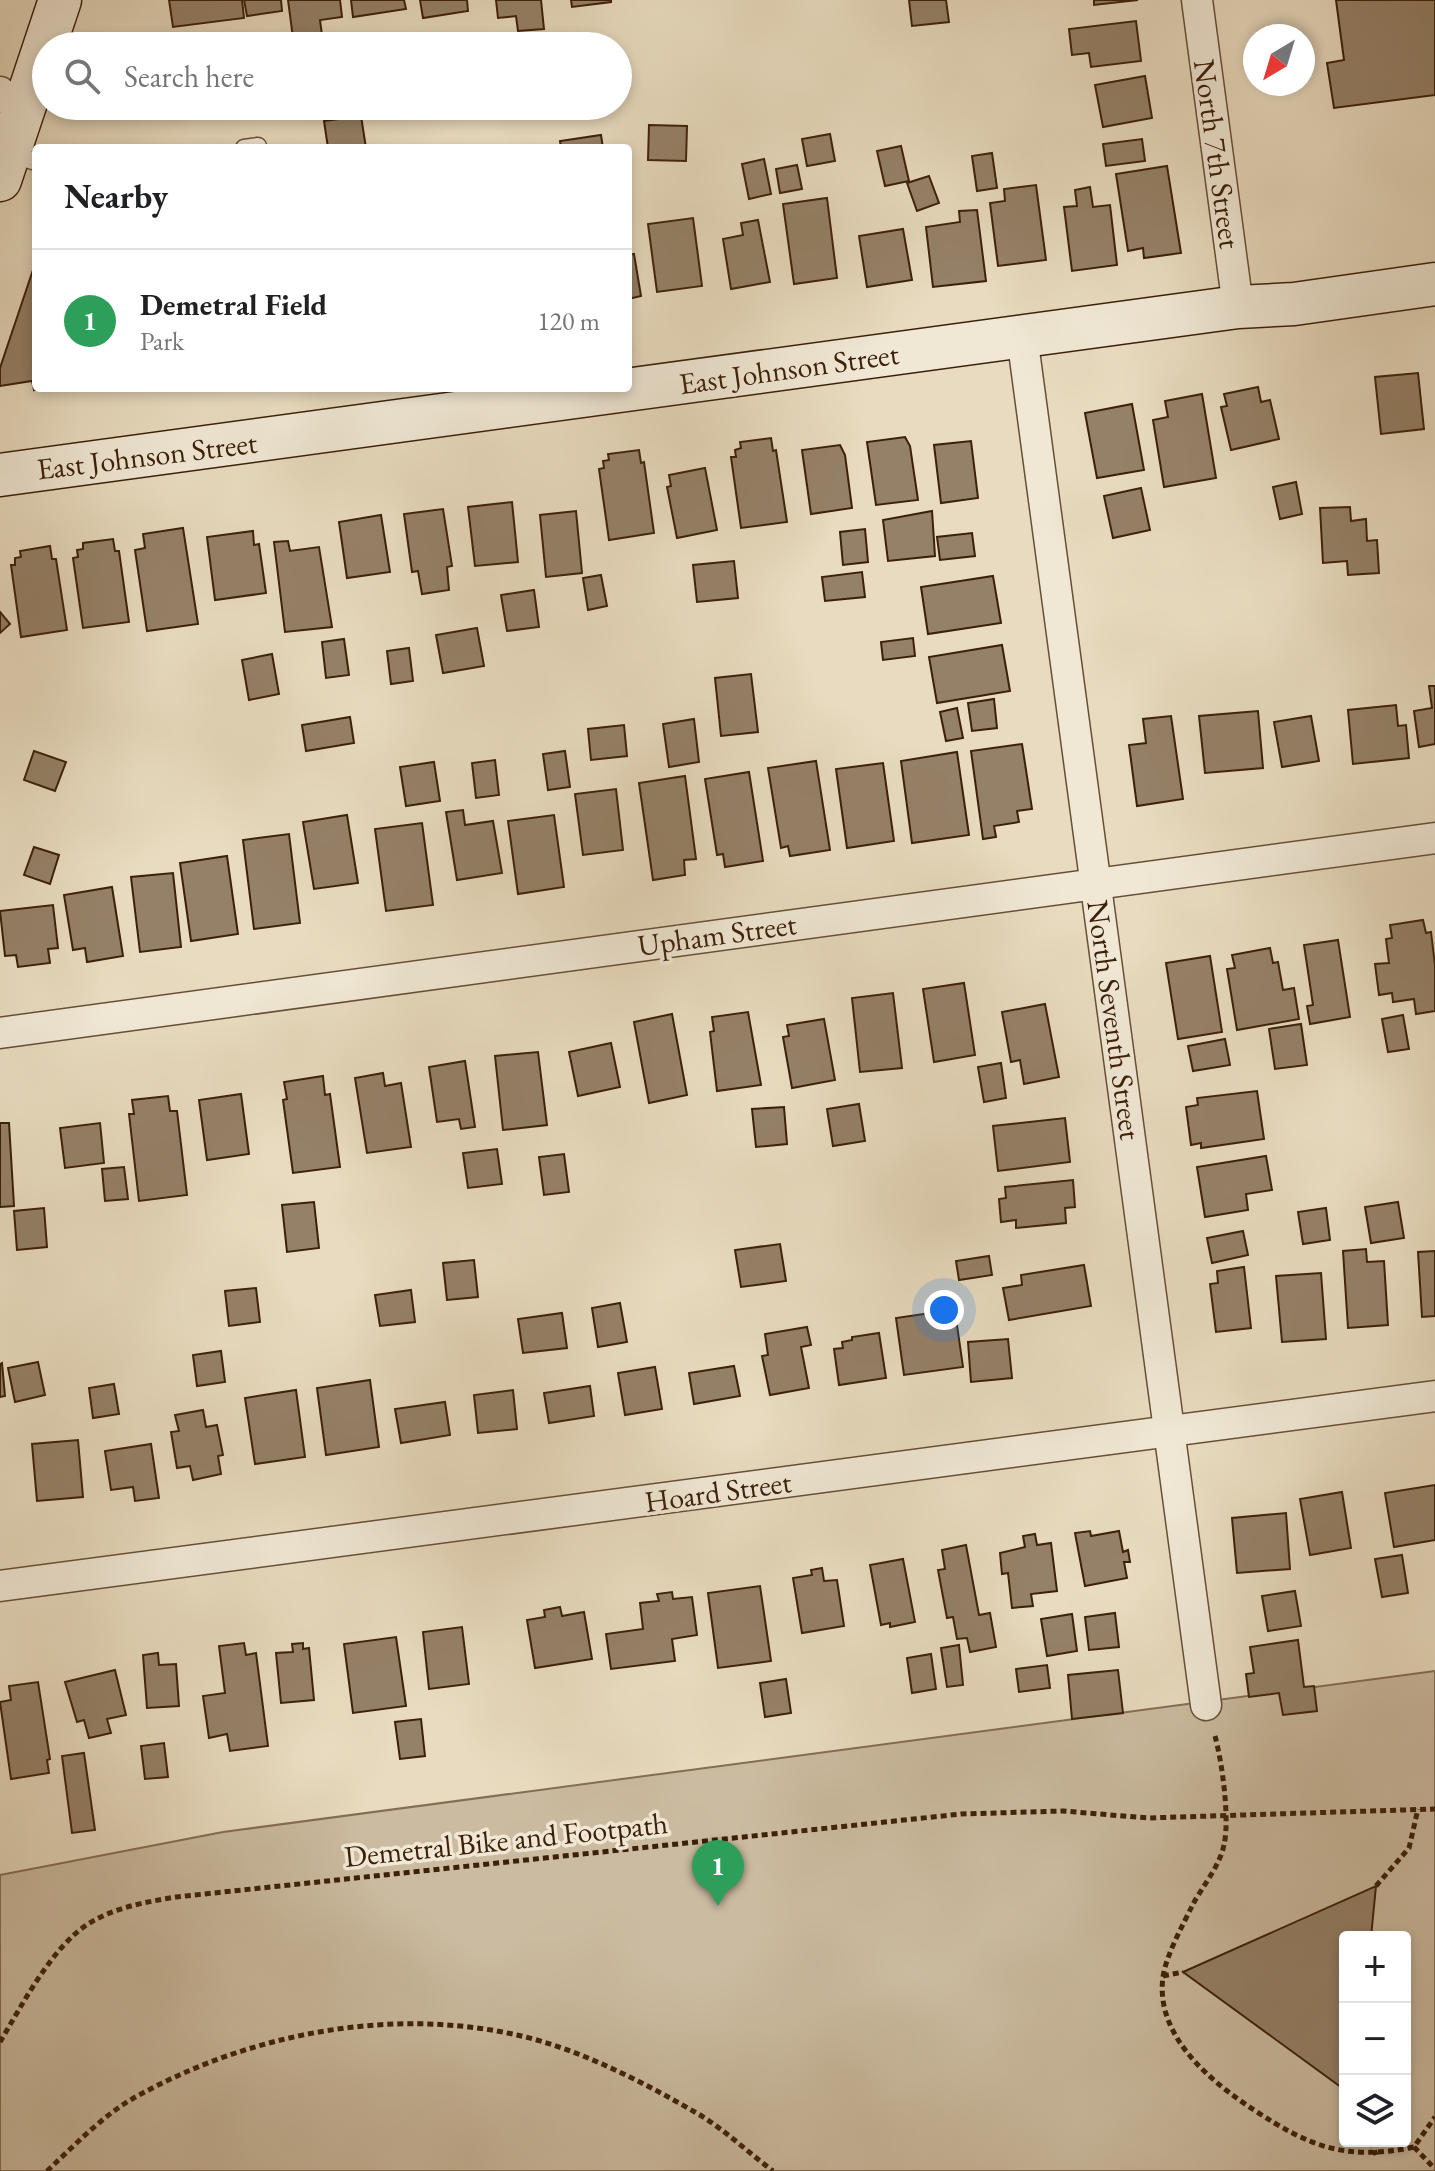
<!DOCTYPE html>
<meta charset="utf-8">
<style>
body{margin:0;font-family:"EB Garamond",serif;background:#f6f6f6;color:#202124}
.controls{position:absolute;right:24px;bottom:24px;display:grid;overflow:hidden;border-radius:8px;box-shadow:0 4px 12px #0003}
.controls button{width:72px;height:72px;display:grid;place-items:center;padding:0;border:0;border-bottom:2px solid #e0e0e0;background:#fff;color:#202124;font:40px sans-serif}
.compass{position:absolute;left:1243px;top:24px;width:72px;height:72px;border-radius:50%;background:#fff;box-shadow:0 4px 12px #0003;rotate:218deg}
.you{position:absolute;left:944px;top:1310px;width:28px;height:28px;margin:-20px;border:6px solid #fff;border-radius:50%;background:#1a73e8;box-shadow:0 0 0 12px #1a73e833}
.badge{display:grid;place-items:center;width:52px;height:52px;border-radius:50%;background:#8f2418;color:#fff;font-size:26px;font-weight:700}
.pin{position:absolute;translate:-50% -66px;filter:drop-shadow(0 2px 4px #0008)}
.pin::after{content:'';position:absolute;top:42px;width:28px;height:24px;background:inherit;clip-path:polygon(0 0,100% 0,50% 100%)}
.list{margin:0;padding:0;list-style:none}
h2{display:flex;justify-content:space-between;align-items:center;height:104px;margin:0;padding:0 32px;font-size:34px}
h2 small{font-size:26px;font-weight:400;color:#757577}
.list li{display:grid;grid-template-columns:52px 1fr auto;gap:24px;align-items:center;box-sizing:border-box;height:144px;padding:0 32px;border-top:2px solid #e0e0e0}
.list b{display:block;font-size:30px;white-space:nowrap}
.list p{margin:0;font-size:26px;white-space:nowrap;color:#757577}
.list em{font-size:26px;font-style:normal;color:#757577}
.icon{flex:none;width:44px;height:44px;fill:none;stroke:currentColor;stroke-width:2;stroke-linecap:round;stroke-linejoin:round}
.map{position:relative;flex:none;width:1435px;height:2171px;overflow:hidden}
.search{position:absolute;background:#fff;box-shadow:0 4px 12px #0003;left:32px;top:32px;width:600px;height:88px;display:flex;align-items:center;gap:20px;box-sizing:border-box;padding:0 28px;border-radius:44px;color:#757577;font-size:30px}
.panel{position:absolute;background:#fff;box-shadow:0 4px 12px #0003;left:32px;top:144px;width:600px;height:248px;border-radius:8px}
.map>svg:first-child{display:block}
.green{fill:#cbbba0;stroke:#846e54;stroke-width:2;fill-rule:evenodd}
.building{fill:#958168;stroke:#3c2009;stroke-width:2}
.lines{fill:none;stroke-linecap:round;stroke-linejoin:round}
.lane-casing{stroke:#674f36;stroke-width:19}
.street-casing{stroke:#674f36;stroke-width:33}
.secondary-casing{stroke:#3c2009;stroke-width:45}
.path{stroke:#3c2009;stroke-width:5;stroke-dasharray:6 4;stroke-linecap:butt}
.lane{stroke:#f0e8d5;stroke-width:16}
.street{stroke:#f0e8d5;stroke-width:30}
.secondary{stroke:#f0e8d5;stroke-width:42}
.labels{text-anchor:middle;stroke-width:7;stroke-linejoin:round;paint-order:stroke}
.street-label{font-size:30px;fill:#3c2009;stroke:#f0e8d5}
</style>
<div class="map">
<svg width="1435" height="2171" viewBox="0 0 1435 2171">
<rect width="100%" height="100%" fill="#e8dbbf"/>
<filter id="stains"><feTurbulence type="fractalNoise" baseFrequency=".0025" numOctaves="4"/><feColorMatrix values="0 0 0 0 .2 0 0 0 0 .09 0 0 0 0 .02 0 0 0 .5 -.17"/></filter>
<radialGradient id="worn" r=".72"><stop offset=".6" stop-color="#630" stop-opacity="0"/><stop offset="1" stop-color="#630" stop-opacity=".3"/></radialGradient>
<path class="green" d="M1435 1671V2171H0V1875L223 1832ZM1345 1937H1405V2141H1345Z"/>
<g class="building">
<polygon points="169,0 242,0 244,18 173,27"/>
<polygon points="244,0 281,0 282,11 247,16"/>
<polygon points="288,0 340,0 342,17 320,20 322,35 293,38"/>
<polygon points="351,0 404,0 406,9 353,17"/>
<polygon points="420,0 467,0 468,11 423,18"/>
<polygon points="496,0 541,0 544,29 518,31 516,16 498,18"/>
<polygon points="571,0 611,0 611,2 572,7"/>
<polygon points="909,0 946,0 949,22 912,26"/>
<polygon points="1094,0 1138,0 1094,5"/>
<polygon points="1336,0 1435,0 1435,95 1334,108 1327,63 1344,60"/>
<polygon points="1136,21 1141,61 1091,67 1089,53 1072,55 1069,29"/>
<polygon points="599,38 600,46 558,46 557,44"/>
<polygon points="197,41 197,46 163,46"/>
<polygon points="1145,76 1152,118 1103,127 1095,85"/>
<polygon points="361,116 366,148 328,148 324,121"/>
<polygon points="649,125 687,126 686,161 648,160"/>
<polygon points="830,134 835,161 807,166 802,139"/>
<polygon points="601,135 603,148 561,148 560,141"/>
<polygon points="1142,139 1145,161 1106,166 1103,144"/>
<polygon points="901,146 909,181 885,186 877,151"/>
<polygon points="992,153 997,188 977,191 972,156"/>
<polygon points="764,159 771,194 749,199 742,164"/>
<polygon points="797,165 802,189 780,193 776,169"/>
<polygon points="1167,166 1181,253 1144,258 1143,248 1128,251 1116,174"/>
<polygon points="929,176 939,203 917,211 907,183"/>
<polygon points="1036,185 1046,260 998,266 990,203 1005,201 1004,189"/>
<polygon points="1090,187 1093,207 1110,205 1117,265 1072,271 1064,207 1077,206 1075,190"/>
<polygon points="827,198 837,278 794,284 783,204"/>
<polygon points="977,210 986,281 933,287 926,227 960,222 959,211"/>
<polygon points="693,218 702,286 657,292 648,224"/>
<polygon points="758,220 770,282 731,289 723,239 743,235 741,223"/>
<polygon points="903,229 912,280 867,287 859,236"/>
<polygon points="634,254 641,296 628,299 628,255"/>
<polygon points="36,261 36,388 46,388 34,390 32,381 0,386 0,368"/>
<polygon points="1418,373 1424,429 1381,434 1375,377"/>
<polygon points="1258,387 1261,402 1270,400 1279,439 1231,450 1221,407 1227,406 1224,394"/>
<polygon points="1202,394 1216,478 1164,487 1153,420 1168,417 1165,401"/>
<polygon points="1132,404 1144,470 1097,478 1085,413"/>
<polygon points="905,437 910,446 918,500 876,505 867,442"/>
<polygon points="771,438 773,451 776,450 787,522 741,528 731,457 736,457 735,450 741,448 740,442"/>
<polygon points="971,441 978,498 941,503 934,445"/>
<polygon points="840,445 845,455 852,508 811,514 802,450"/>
<polygon points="639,450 641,463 644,462 654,533 609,540 599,469 604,468 603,461 609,460 608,454"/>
<polygon points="705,468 717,530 677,538 667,487 671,486 669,475"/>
<polygon points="1296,482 1302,514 1280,519 1273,487"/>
<polygon points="1141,488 1150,530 1113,538 1104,496"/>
<polygon points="512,502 518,562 475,566 468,507"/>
<polygon points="1350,507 1351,521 1366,519 1367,541 1377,540 1379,573 1348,575 1347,561 1323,563 1320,508"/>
<polygon points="443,509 452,566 447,567 449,590 422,594 418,571 412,572 404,514"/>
<polygon points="576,511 582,573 546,577 540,515"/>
<polygon points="932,511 935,556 888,561 883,520"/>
<polygon points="381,515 390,572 347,578 339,522"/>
<polygon points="183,528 198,624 147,631 135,550 145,548 143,534"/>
<polygon points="865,529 868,562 843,565 840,532"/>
<polygon points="253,531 254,545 259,544 266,593 215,600 207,537"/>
<polygon points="972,533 975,556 940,560 937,537"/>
<polygon points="113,539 115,551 119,551 129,622 83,628 73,558 78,557 77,550 83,549 83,543"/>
<polygon points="288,541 290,551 319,547 332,627 285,632 274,542"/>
<polygon points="50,546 52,559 56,559 67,630 21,637 11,565 15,565 15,558 21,557 20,551"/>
<polygon points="734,561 738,598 697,602 693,565"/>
<polygon points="862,572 865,597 825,601 822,577"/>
<polygon points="601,575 607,606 588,610 583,578"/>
<polygon points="993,576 1001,623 928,634 921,587"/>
<polygon points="534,590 539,627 507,631 501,595"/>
<polygon points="0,612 10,624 0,633"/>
<polygon points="477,628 484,666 443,673 436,635"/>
<polygon points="913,638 915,656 883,660 881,642"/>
<polygon points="344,639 349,675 326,678 322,642"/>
<polygon points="1002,645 1010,691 937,703 929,657"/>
<polygon points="409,648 413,681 391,684 387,651"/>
<polygon points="272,654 279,694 249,700 242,660"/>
<polygon points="751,674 758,732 721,736 715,678"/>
<polygon points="1429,686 1435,686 1435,744 1419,747 1414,711 1432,708"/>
<polygon points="994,699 997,728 972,731 968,703"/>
<polygon points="1396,705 1398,726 1406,725 1409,758 1353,764 1348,710"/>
<polygon points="957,708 963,738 946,741 940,712"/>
<polygon points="1258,711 1263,768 1205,773 1199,716"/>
<polygon points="1171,716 1183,799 1137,806 1129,745 1146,743 1143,719"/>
<polygon points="1311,716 1319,761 1282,767 1274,722"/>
<polygon points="350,717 354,743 306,751 302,725"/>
<polygon points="694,719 699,762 669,767 663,724"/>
<polygon points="624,725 627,756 591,760 588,729"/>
<polygon points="1022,744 1032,809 1017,811 1019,822 994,826 996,837 983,839 971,751"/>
<polygon points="34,751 66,762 55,791 24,780"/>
<polygon points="565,751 570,787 548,790 543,754"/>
<polygon points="957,752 969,835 912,843 901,761"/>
<polygon points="495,760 499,795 476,798 472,763"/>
<polygon points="816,761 830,850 790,856 788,846 781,848 768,768"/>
<polygon points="434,762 440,801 406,806 400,767"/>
<polygon points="883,763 894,841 847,848 836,769"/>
<polygon points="749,772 763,861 725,867 723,854 717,855 705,779"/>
<polygon points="685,776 696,859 684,860 685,875 653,880 639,783"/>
<polygon points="616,789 623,850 583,855 575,794"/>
<polygon points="463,810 465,825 493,821 502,873 457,880 446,812"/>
<polygon points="347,815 358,883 314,889 303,822"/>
<polygon points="554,815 564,887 518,894 508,821"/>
<polygon points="422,823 433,905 386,911 375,829"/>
<polygon points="289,834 300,923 254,929 243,840"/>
<polygon points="34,847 59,855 50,884 24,875"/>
<polygon points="227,856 238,934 191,941 180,863"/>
<polygon points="173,873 181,947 140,952 131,877"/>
<polygon points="112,887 123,956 87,962 85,948 73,950 64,895"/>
<polygon points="53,905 58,948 48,949 50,963 18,967 16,955 5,956 0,911"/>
<polygon points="1423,920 1426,933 1431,932 1435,965 1435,1011 1416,1014 1414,999 1393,1002 1392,993 1379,995 1375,964 1389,963 1386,939 1392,938 1390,925"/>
<polygon points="1338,940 1350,1017 1310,1024 1307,1006 1313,1005 1304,945"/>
<polygon points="1270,948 1273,963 1278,962 1283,990 1294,988 1299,1019 1237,1030 1227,969 1235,968 1232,955"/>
<polygon points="1210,956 1222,1032 1178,1039 1166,963"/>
<polygon points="964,983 975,1055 934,1062 923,989"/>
<polygon points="893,993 902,1068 860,1072 852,998"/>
<polygon points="1045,1004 1059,1077 1024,1084 1020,1060 1011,1062 1002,1012"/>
<polygon points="748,1012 761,1085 717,1091 710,1032 714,1031 712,1017"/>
<polygon points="672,1014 687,1095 649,1103 634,1022"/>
<polygon points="1403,1015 1409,1049 1388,1052 1382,1019"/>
<polygon points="824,1019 835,1080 792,1088 783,1037 789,1036 787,1025"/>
<polygon points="1301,1024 1307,1065 1275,1069 1269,1029"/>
<polygon points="1225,1039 1230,1065 1193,1071 1188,1046"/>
<polygon points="611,1043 620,1087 578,1096 569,1052"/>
<polygon points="538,1052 547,1125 503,1130 495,1056"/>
<polygon points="465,1061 475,1127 461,1129 459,1119 437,1122 429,1067"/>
<polygon points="1001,1063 1006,1098 984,1102 978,1067"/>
<polygon points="383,1073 385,1086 401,1083 411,1147 367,1153 355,1078"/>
<polygon points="323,1076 325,1095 330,1094 340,1167 293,1173 283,1100 287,1099 284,1082"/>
<polygon points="1257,1091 1264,1139 1201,1148 1201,1143 1191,1145 1186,1107 1198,1105 1197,1098"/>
<polygon points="241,1094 249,1154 207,1160 199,1100"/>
<polygon points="168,1096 170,1111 177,1111 187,1195 139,1201 129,1114 134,1114 132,1100"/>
<polygon points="859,1104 865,1141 833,1146 827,1109"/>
<polygon points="784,1107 787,1144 756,1147 752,1109"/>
<polygon points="1065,1118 1070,1162 998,1171 993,1126"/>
<polygon points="0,1123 9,1123 14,1206 0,1207"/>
<polygon points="100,1123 104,1163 65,1168 60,1128"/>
<polygon points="497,1149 502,1184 468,1188 463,1153"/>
<polygon points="564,1154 569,1192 544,1195 539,1157"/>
<polygon points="1266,1156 1272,1190 1246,1194 1248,1210 1205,1217 1197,1167"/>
<polygon points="124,1167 128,1199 105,1201 102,1169"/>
<polygon points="1073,1180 1075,1207 1065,1208 1066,1223 1016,1228 1016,1220 1001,1222 999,1199 1006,1198 1005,1187"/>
<polygon points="314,1202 319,1248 287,1252 282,1205"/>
<polygon points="1398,1202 1404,1238 1371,1243 1365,1207"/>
<polygon points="44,1208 47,1247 17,1250 14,1211"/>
<polygon points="1326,1208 1330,1240 1303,1244 1298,1212"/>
<polygon points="1243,1231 1248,1255 1212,1263 1207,1238"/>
<polygon points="780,1244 786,1281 741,1287 735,1250"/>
<polygon points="1366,1249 1367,1262 1384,1261 1388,1325 1348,1328 1343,1251"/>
<polygon points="1435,1251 1435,1316 1422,1317 1418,1252"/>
<polygon points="989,1256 992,1275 959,1280 956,1261"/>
<polygon points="474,1260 478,1297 447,1300 443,1263"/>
<polygon points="1084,1265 1091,1306 1009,1320 1003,1288 1022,1285 1021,1275"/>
<polygon points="1244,1267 1251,1328 1216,1332 1210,1284 1218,1283 1217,1271"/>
<polygon points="1321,1273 1326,1339 1282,1342 1276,1276"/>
<polygon points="256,1288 260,1322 229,1326 225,1291"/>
<polygon points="411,1290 415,1322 380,1326 375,1295"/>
<polygon points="620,1303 627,1342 598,1347 592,1308"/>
<polygon points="938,1312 940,1327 957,1325 963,1367 904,1375 896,1318"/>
<polygon points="562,1313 567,1348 523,1353 518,1319"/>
<polygon points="807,1327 811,1345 801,1347 809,1388 770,1395 762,1356 768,1355 765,1334"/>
<polygon points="879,1333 886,1378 839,1385 834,1349 843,1348 842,1342 852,1340 852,1337"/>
<polygon points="1008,1339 1012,1378 971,1382 968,1342"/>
<polygon points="221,1351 225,1382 197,1386 193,1355"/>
<polygon points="38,1362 45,1395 15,1402 8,1368"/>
<polygon points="2,1363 5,1396 0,1397 0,1364"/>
<polygon points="734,1366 740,1396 694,1404 689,1373"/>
<polygon points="655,1367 662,1409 625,1415 618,1373"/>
<polygon points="370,1380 379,1447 326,1455 317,1388"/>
<polygon points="114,1384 119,1414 93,1418 89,1388"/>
<polygon points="590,1386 594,1416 549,1423 544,1393"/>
<polygon points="296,1390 305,1457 255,1464 245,1398"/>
<polygon points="513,1390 517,1429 478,1433 474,1395"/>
<polygon points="445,1402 450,1435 401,1443 395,1409"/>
<polygon points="203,1410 206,1427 217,1425 223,1455 218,1456 221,1474 193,1480 190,1466 177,1468 171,1432 179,1431 175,1415"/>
<polygon points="78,1440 83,1497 37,1501 32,1444"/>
<polygon points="151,1444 159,1498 135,1501 133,1487 111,1490 105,1451"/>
<polygon points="1435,1485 1435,1540 1394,1547 1385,1493"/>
<polygon points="1342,1492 1351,1548 1310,1555 1300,1499"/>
<polygon points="1286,1513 1290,1569 1237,1573 1232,1518"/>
<polygon points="1090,1531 1091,1536 1119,1531 1123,1552 1128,1550 1130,1562 1124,1562 1127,1578 1085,1586 1075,1533"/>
<polygon points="1035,1534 1037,1545 1051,1543 1057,1591 1031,1594 1033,1606 1012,1608 1008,1573 1002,1574 1000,1553 1025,1547 1023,1536"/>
<polygon points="966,1545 979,1615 990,1613 996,1647 970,1652 967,1638 957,1639 953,1617 947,1618 938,1570 945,1569 942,1550"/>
<polygon points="1402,1555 1408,1593 1382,1597 1375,1559"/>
<polygon points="903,1559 915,1622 890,1627 890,1623 881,1625 870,1565"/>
<polygon points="822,1568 824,1581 837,1580 844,1626 802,1633 793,1578 812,1575 811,1570"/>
<polygon points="760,1586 771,1661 718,1668 708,1593"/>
<polygon points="1295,1591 1301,1626 1268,1631 1262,1596"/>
<polygon points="672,1592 673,1599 692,1597 697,1635 672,1639 675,1661 611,1669 606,1634 643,1629 640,1603 659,1601 657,1594"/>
<polygon points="560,1607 562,1616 584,1612 592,1659 535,1668 527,1620 545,1617 544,1610"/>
<polygon points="1115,1613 1119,1647 1089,1650 1085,1617"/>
<polygon points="1072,1614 1077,1651 1047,1656 1041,1619"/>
<polygon points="462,1627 469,1684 429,1689 423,1632"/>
<polygon points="396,1637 406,1706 353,1713 344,1644"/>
<polygon points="1298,1640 1304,1687 1314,1686 1317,1711 1283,1715 1279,1693 1249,1697 1246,1674 1254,1673 1250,1647"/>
<polygon points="244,1643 246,1655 256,1653 268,1746 230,1751 227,1734 209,1738 203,1696 225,1693 219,1646"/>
<polygon points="303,1643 303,1649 309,1648 314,1700 281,1703 276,1653 293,1652 292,1644"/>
<polygon points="959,1645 963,1685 947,1687 941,1648"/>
<polygon points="158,1653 159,1665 176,1664 179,1706 147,1708 143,1655"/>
<polygon points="931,1654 936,1689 912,1693 907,1658"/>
<polygon points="1047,1665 1050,1688 1019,1692 1016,1669"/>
<polygon points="115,1670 126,1715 107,1719 111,1733 89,1738 84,1720 77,1722 65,1682"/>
<polygon points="1118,1670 1123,1713 1072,1719 1068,1675"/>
<polygon points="786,1679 791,1713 765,1717 760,1683"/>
<polygon points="38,1682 50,1759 47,1760 49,1773 11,1779 0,1702 11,1700 9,1686"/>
<polygon points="421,1719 425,1756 400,1759 395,1722"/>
<polygon points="164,1743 168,1777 145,1779 141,1746"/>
<polygon points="84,1753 95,1830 72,1833 62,1756"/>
<polygon points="1376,1886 1371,1937 1345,1937 1345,2090 1183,1972"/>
</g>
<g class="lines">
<g class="lane-casing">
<g id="lane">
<polyline points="244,148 258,146"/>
<polyline points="10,154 36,162"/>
</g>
</g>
<g class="street-casing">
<g id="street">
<polyline points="1197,0 1238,307"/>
<polyline points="0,92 23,112"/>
<polyline points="1022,336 1206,1705"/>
<polyline points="0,1033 1435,838"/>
<polyline points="0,1586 1435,1396"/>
</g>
</g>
<g class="secondary-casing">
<g id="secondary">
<polyline points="0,180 60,0"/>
<polyline points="0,475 1238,307 1294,304 1435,284"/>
</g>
</g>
<g class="path">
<path d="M1215 1736C1222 1762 1230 1818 1224 1845 1220 1865 1203 1886 1193 1904 1183 1925 1166 1955 1163 1977 1155 2036 1210 2081 1254 2110 1310 2147 1346 2161 1414 2147L1435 2117"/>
<polyline points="1376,1886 1409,1848 1418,1809"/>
<polyline points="1163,1976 1183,1972"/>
<path d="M0 2042C22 2005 52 1947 88 1924 115 1907 146 1902 176 1897L961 1814 1063 1811 1148 1818 1435 1809"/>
<polyline points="1371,2141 1376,2155"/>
<polyline points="1414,2147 1435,2169"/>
<path d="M47 2171C76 2144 106 2112 141 2094 253 2033 392 2007 517 2035 580 2049 645 2083 700 2115 726 2131 749 2153 773 2171"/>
</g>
<use href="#lane" class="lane"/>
<use href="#street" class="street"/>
<use href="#secondary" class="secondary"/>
</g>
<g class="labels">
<g class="street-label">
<text transform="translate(1217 154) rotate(82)" y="10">North 7th Street</text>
<text transform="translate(789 369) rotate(-8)" y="10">East Johnson Street</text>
<text transform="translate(147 456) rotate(-7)" y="10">East Johnson Street</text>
<text transform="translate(717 935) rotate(-8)" y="10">Upham Street</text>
<text transform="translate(1114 1020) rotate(82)" y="10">North Seventh Street</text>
<text transform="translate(718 1492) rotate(-8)" y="10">Hoard Street</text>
<text transform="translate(506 1840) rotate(-6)" y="10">Demetral Bike and Footpath</text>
</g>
</g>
<rect width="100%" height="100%" filter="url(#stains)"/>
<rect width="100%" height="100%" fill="url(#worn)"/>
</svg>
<div class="controls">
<button>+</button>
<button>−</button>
<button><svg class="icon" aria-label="layers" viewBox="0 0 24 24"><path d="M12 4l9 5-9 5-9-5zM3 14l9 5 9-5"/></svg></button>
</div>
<svg class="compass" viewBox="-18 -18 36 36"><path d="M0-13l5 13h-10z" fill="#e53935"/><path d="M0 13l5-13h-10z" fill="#757577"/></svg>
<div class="you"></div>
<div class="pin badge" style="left:718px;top:1906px;background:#2e9e5b">1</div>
<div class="search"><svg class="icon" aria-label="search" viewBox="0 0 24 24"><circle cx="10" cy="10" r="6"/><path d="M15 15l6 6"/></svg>Search here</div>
<section class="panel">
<h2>Nearby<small></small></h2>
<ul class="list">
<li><span class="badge" style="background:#2e9e5b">1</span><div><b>Demetral Field</b><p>Park</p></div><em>120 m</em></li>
</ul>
</section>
</div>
